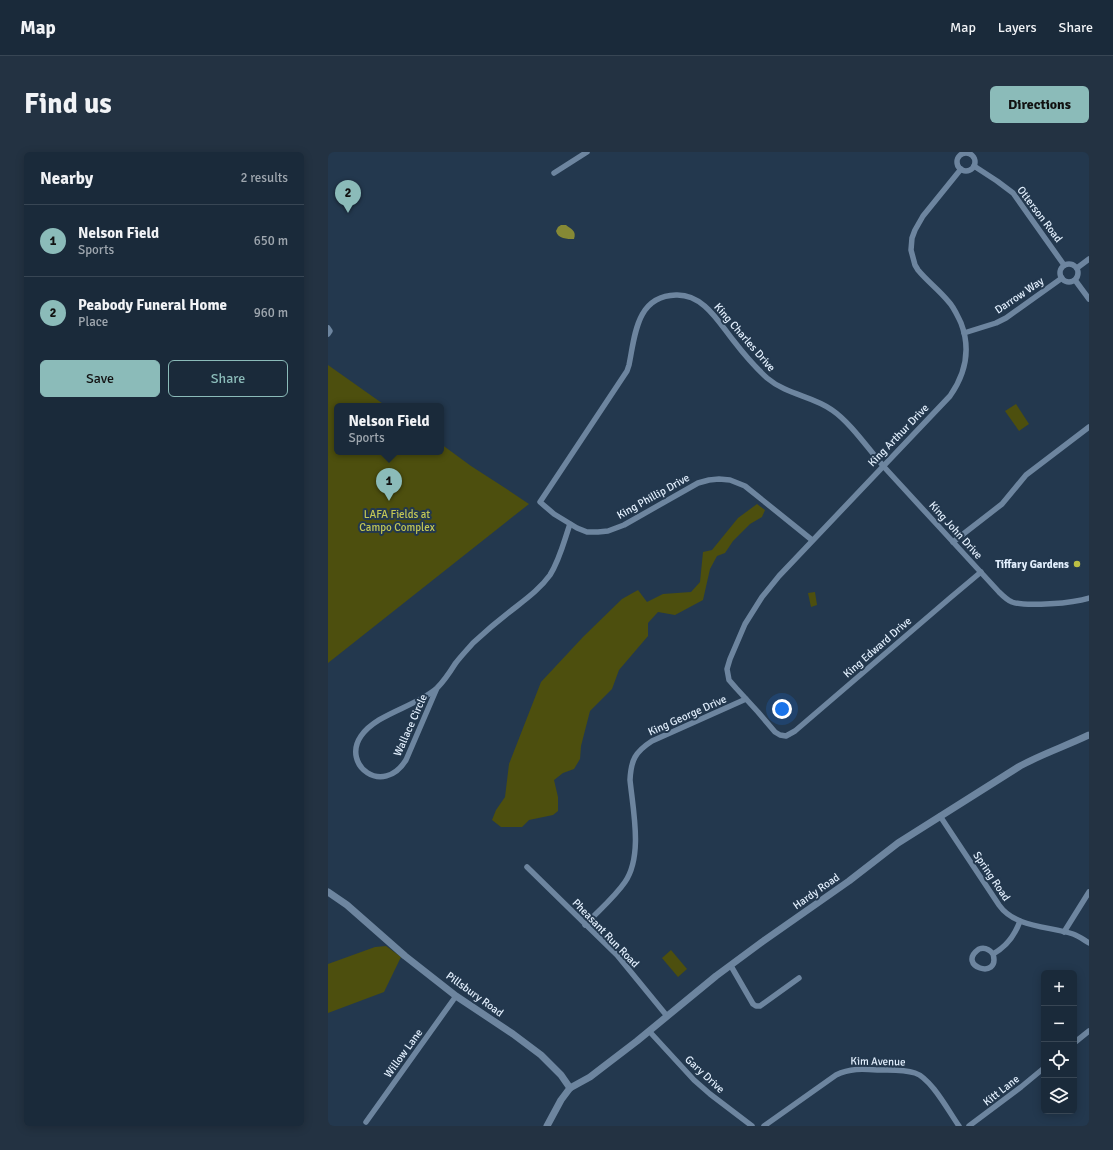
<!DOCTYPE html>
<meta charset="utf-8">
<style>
body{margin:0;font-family:Signika,sans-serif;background:#233242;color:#f1f3f6}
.controls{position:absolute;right:12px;bottom:12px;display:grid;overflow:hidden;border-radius:6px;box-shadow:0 2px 10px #0003}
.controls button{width:36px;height:36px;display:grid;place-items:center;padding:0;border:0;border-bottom:1px solid #384654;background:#1a2a3a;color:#f1f3f6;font:20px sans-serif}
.you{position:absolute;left:454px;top:557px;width:14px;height:14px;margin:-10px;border:3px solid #fff;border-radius:50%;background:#1a73e8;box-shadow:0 0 0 6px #1a73e833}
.badge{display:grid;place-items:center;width:26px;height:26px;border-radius:50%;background:#8bbbb9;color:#111;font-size:13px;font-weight:700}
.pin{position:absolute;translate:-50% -33px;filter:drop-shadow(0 1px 2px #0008)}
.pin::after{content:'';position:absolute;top:21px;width:14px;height:12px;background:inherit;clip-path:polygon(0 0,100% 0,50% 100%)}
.popup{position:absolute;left:6px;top:251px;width:110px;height:52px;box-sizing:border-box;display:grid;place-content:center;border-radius:6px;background:#1a2a3a;filter:drop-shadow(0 1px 3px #0005);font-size:13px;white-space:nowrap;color:#9fa7af}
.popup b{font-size:15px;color:#f1f3f6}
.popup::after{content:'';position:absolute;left:50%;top:100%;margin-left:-8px;border:8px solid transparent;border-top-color:#1a2a3a}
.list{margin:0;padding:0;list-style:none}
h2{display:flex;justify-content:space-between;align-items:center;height:52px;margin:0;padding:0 16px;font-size:17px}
h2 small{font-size:13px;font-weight:400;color:#9fa7af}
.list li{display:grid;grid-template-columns:26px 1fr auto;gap:12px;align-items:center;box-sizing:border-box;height:72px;padding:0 16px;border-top:1px solid #384654}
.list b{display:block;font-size:15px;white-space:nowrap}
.list p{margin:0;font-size:13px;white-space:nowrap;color:#9fa7af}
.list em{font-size:13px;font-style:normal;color:#9fa7af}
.actions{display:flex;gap:8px;padding:12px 16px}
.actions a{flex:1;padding:9px 0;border:1px solid #8bbbb9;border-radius:6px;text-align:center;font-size:14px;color:#8bbbb9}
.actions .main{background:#8bbbb9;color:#111}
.icon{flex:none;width:22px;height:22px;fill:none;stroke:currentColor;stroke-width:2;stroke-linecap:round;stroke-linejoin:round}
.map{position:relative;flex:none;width:761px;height:974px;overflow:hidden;border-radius:6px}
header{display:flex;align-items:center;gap:24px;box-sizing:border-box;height:56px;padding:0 20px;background:#1a2a3a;border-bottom:1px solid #384654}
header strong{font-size:19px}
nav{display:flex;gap:22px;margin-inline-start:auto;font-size:14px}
.intro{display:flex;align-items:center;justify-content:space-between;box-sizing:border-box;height:96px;padding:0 24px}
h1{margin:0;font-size:28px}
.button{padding:10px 18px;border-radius:6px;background:#8bbbb9;color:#111;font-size:14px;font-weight:700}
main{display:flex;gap:24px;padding:0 24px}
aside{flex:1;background:#1a2a3a;border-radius:6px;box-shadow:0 2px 10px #0003}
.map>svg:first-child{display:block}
.green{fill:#4d4f0e}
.water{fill:#868935}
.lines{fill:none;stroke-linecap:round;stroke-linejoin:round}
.minor{stroke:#6d859f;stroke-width:5.5}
.tertiary{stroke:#6d859f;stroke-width:7}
.poi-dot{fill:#bcbf44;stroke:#23384e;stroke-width:1.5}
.labels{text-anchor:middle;stroke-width:4;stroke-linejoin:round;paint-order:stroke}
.street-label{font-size:11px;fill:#e2effd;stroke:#23384e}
.park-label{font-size:11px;fill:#c3c755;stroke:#23384e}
.poi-label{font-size:11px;font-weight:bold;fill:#e2effd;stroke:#23384e;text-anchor:end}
</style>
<header>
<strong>Map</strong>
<nav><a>Map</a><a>Layers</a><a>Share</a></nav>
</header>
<div class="intro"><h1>Find us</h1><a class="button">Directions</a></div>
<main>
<aside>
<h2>Nearby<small>2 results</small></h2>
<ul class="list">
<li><span class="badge">1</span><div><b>Nelson Field</b><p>Sports</p></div><em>650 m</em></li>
<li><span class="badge">2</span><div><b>Peabody Funeral Home</b><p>Place</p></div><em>960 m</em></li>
</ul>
<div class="actions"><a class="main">Save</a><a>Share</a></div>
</aside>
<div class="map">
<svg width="761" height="974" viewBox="0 0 761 974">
<rect width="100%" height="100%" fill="#23384e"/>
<g class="green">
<polygon points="0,213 58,254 9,254 9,300 113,300 113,292 143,314 174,334 201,352 0,511"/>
<polygon points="688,252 701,272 691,279 677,259"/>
<polygon points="429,352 437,358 434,365 422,372 405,389 397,401 389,404 382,417 375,448 347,463 330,460 320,471 320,484 291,518 284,537 262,559 253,594 252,607 246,617 235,621 226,628 230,645 230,659 225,663 201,668 194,675 173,675 164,668 168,658 177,645 181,612 213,530 255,485 294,447 310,438 319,450 335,442 363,440 372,430 375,400 384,398 410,366"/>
<polygon points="487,440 489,453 483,455 480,441"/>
<polygon points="58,794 73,805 56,840 0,861 0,812 47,795"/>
<polygon points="343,798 359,817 350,825 334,806"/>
</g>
<path class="water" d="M233 73H238C243 77 249 79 246 87 239 87 230 87 228 79L230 75Z"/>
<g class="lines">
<g class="minor">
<circle cx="638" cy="10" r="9"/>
<polyline points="646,14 669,29 685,41 736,113"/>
<path d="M633 17 595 64 587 78 584 86 583 98 587 113 590 118C599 129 611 138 620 149 626 155 629 163 633 171 643 197 638 221 622 244L451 424 434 445 417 472 402 507 399 517 401 528 408 536 430 560 447 580 452 583 458 584 467 579 622 446 653 420"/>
<polyline points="226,21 259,0"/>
<circle cx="741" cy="121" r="9"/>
<polyline points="749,116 761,107"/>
<polyline points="747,128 761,147"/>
<polyline points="0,176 2,179 0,182"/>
<polyline points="636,181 668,171 678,166 734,126"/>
<path d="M484 388 417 334 402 328 391 327 381 328 370 331 296 373 280 379 270 380H259L249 376 226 362 212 350 299 219 301 213C307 184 308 144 348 143 375 142 390 169 405 188 415 201 427 215 439 226 459 243 485 244 504 258 523 271 541 298 557 316 595 357 633 399 671 440 675 444 679 448 684 450 698 455 746 451 761 446"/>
<polyline points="625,390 674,352 698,323 761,275"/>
<path d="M109 536 78 608C55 645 13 613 33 584 49 561 88 555 109 536 116 529 122 520 127 512 133 504 139 498 145 491 158 479 171 468 184 458 198 447 212 437 222 423 232 407 236 389 242 372"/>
<path d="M612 664 671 753C687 776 721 774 745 782 751 784 756 788 761 791"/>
<polyline points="199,715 289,803 339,864"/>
<path d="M257 773C270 759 286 746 297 730 315 704 305 658 302 628 303 608 307 600 324 589L418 547"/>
<polyline points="736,780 761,740"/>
<path d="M665 802C661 797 657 795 651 797 627 814 673 829 665 802 678 795 687 783 692 769"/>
<polyline points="403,814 425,852 428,854 432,854 471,826"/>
<polyline points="321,879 366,928 382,942 424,974"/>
<polyline points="746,891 761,879"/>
<polyline points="38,970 128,844"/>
<path d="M436 974 508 923C522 916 535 917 550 918 562 918 575 917 587 921 603 926 621 960 631 974"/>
<polyline points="641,974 693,935 716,916"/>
</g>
<g class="tertiary">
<polyline points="0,740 19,753 77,804 128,844 185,882 213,903 233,923 242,936"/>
<path d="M219 974 233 948 242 936 262 925 275 915 309 889 388 824 434 790 521 729 570 691 692 614C714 602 738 594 761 583"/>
</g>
</g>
<circle class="poi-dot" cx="749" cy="412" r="4"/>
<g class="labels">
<g class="street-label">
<text transform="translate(712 62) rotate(53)" y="4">Otterson Road</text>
<text transform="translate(691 143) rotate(-34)" y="4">Darrow Way</text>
<text transform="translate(417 185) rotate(49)" y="4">King Charles Drive</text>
<text transform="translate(570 283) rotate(-46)" y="4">King Arthur Drive</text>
<text transform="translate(325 344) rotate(-29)" y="4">King Phillip Drive</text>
<text transform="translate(628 378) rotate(48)" y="4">King John Drive</text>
<text transform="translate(549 495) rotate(-41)" y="4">King Edward Drive</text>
<text transform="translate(359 563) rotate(-24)" y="4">King George Drive</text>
<text transform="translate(82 573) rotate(-66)" y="4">Wallace Circle</text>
<text transform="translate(664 724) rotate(56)" y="4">Spring Road</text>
<text transform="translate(488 739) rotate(-35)" y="4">Hardy Road</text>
<text transform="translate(278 781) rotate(46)" y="4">Pheasant Run Road</text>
<text transform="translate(147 842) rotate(36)" y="4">Pillsbury Road</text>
<text transform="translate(75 901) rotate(-54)" y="4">Willow Lane</text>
<text transform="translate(550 909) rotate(1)" y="4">Kim Avenue</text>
<text transform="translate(377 922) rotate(43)" y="4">Gary Drive</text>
<text transform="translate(673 938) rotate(-38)" y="4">Kitt Lane</text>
</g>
<g class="park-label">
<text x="69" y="366">LAFA Fields at<tspan x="69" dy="13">Campo Complex</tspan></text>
</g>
<g class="poi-label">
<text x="741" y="416">Tiffary Gardens</text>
</g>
</g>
</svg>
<div class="controls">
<button>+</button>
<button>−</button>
<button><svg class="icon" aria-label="locate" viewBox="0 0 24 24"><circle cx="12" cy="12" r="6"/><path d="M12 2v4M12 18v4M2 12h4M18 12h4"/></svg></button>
<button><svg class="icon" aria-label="layers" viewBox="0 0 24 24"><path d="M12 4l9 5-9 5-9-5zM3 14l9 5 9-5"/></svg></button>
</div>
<div class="you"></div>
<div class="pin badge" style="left:61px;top:349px">1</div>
<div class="popup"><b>Nelson Field</b>Sports</div>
<div class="pin badge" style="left:20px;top:61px">2</div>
</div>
</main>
